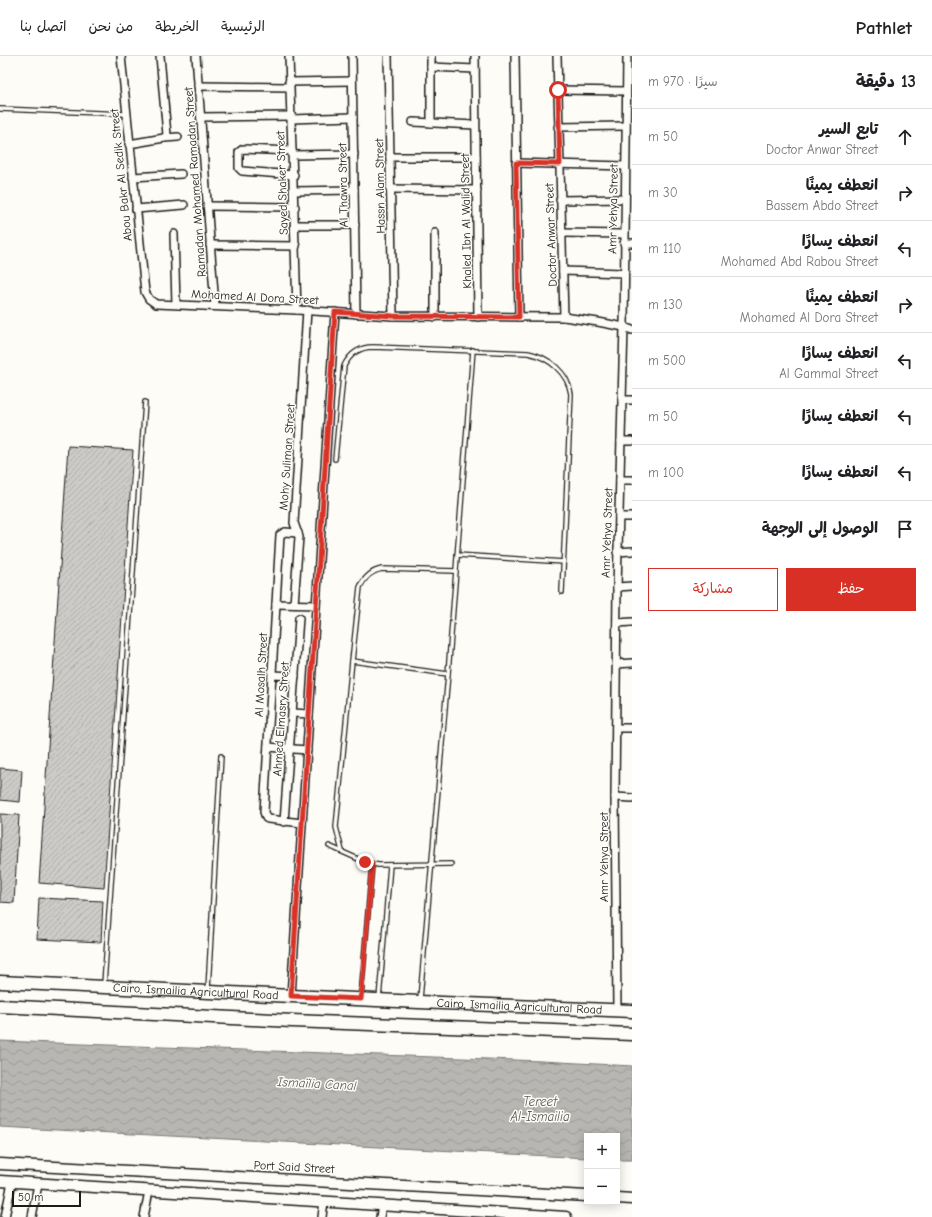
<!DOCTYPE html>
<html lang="ar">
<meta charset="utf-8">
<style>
body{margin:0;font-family:"Comic Neue","Playpen Sans Arabic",sans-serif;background:#f2f2f2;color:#202124;direction:rtl}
.controls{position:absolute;right:12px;bottom:12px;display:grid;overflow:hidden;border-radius:0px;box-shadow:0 2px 10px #0003}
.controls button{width:36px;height:36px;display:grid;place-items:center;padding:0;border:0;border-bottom:1px solid #e0e0e0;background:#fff;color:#202124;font:20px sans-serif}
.scale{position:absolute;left:12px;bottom:10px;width:69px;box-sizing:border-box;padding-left:4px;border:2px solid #1c1c1c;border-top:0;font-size:11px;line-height:14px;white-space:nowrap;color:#1c1c1c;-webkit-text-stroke:3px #fdfcf7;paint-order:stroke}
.stop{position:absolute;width:12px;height:12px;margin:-9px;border:3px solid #d93025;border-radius:50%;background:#fff}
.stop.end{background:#d93025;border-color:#fff;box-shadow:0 1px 4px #0008}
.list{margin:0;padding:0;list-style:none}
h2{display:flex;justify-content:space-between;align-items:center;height:52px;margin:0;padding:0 16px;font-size:17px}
h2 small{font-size:13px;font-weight:400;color:#757577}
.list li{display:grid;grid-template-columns:26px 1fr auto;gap:12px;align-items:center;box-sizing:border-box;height:56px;padding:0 16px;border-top:1px solid #e0e0e0}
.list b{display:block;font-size:15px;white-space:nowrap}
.list p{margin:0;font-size:13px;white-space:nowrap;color:#757577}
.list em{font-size:13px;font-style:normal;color:#757577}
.actions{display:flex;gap:8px;padding:12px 16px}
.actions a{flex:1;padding:9px 0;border:1px solid #d93025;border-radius:0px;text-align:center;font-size:14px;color:#d93025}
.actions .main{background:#d93025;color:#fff}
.icon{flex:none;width:22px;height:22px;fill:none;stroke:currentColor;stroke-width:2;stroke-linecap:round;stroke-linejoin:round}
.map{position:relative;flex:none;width:632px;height:1161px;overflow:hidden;direction:ltr}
header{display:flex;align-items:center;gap:24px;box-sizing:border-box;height:56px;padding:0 20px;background:#fff;border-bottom:1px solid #e0e0e0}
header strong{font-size:19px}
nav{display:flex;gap:22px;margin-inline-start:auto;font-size:14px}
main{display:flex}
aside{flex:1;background:#fff}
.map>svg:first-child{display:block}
.water{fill:url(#water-waves);stroke:#797876}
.building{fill:url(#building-hatch);stroke:#1c1c1c}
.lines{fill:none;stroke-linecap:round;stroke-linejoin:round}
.lane-casing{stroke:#1c1c1c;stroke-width:6}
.street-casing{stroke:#1c1c1c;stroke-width:10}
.secondary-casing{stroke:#1c1c1c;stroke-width:13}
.primary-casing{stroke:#1c1c1c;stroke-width:15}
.lane{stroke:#fdfcf7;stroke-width:3.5}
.street{stroke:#fdfcf7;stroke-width:7}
.secondary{stroke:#fdfcf7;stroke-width:10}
.primary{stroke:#fdfcf7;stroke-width:12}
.route{stroke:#d93025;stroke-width:5}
.labels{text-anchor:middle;stroke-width:3;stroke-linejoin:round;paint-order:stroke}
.street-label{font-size:12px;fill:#1c1c1c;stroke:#fdfcf7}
.water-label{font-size:13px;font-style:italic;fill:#5a5a58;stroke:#fdfcf7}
</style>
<header>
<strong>Pathlet</strong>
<nav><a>الرئيسية</a><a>الخريطة</a><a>من نحن</a><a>اتصل بنا</a></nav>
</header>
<main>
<aside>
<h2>13 دقيقة<small>سيرًا · 970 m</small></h2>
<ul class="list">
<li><svg class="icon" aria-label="ahead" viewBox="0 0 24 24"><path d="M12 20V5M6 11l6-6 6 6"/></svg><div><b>تابع السير</b><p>Doctor Anwar Street</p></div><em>50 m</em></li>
<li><svg class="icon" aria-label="right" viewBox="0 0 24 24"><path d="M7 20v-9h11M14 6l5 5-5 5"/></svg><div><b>انعطف يمينًا</b><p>Bassem Abdo Street</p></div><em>30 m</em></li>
<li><svg class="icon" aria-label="left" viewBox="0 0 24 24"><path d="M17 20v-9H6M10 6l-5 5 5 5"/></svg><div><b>انعطف يسارًا</b><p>Mohamed Abd Rabou Street</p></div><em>110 m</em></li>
<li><svg class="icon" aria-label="right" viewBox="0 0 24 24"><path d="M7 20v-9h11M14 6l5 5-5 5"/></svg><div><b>انعطف يمينًا</b><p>Mohamed Al Dora Street</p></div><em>130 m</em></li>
<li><svg class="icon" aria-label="left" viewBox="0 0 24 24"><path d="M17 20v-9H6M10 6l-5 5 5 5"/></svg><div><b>انعطف يسارًا</b><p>Al Gammal Street</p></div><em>500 m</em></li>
<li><svg class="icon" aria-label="left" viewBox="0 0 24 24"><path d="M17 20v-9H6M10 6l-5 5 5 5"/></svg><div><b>انعطف يسارًا</b></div><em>50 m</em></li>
<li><svg class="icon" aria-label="left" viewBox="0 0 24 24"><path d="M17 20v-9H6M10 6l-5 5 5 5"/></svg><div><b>انعطف يسارًا</b></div><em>100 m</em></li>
<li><svg class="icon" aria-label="arrive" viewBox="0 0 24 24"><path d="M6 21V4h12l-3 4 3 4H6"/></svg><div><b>الوصول إلى الوجهة</b></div></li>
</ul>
<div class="actions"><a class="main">حفظ</a><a>مشاركة</a></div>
</aside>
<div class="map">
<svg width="632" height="1161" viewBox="0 0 632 1161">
<defs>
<pattern id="water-waves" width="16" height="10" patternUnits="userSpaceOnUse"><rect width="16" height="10" fill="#b7b6b2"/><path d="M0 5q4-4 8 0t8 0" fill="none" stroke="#9d9c98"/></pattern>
<pattern id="building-hatch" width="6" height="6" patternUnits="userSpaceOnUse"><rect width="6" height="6" fill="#cccbc8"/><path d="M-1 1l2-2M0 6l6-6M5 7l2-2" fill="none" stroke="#afaeab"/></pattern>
</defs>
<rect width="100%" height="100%" fill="#fdfcf7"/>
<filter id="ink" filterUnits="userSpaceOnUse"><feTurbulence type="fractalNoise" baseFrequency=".025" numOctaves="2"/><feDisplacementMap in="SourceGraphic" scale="8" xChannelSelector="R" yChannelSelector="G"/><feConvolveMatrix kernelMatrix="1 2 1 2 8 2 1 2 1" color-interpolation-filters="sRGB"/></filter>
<g filter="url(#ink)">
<polygon class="water" points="0,985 542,1005 632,1010 632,1104 617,1104 617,1080 587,1080 587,1102 0,1071"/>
<g class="building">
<polygon points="68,390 133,394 104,832 39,827"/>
<polygon points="0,712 22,714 20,746 0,744"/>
<polygon points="0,758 19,759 14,847 0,846"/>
<polygon points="39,842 103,845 101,886 37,883"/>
</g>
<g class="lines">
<g class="lane-casing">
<g id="lane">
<polyline points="0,53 126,58"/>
<path d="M335 403 344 310C350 298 359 291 373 291L528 297C549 301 568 317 571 338L562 536"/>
<polyline points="457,499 564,506"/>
<polyline points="352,605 448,618"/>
<polyline points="329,790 365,806 378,809 451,808"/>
<path d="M342 795 336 771 352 605 360 531C365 521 371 515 382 513L456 515"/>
<polyline points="104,928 145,346"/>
<polyline points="208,933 221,700"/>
<polyline points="361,941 372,808"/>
<polyline points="379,943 390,809"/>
<polyline points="420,943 448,618 473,294"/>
</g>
</g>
<g class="street-casing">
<g id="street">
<polyline points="121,0 145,236 149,243 156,248 297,254 393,260 564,261 598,266 624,271 632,274"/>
<polyline points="196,0 215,250"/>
<polyline points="289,0 297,254"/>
<polyline points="352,0 356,258"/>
<polyline points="388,0 393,260"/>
<polyline points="431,0 431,67"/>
<polyline points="475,0 478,261"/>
<polyline points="515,0 519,261"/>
<polyline points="557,0 564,261"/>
<polyline points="431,11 475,13"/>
<polyline points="289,26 352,25"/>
<polyline points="198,30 289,31"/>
<polyline points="558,34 626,35"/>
<polyline points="201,61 291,60"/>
<polyline points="291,63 353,61"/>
<polyline points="413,66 475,69"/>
<polyline points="558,71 625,70"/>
<polyline points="164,82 178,81"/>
<polyline points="129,88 164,82 167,79 160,0"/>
<polyline points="292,95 243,93 239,96 239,112 242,115 294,119"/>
<polyline points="293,99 354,98"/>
<polyline points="390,101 476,101"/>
<polyline points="516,107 625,110"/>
<polyline points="133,121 181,118"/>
<polyline points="390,133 477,134"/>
<polyline points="294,135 354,134"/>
<polyline points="560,144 624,143"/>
<polyline points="207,150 295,151"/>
<polyline points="136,153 184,149"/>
<polyline points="295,169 355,169"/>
<polyline points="562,177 624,178"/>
<polyline points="174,178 176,248"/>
<polyline points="624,187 632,187"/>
<polyline points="210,189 296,190"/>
<polyline points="563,215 623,217"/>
<polyline points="435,261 435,177"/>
<polyline points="622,344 632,344"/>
<polyline points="621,385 632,385"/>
<polyline points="620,424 632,424"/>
<polyline points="619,461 632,461"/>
<polyline points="298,477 285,476 280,479 264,756 266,762 268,763 302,767"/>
<polyline points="617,496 632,495"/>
<polyline points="617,531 632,530"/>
<polyline points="276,548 316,549"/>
<polyline points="294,548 299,481 294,467 307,254"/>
<polyline points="617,567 632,566"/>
<polyline points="616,608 632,607"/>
<polyline points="272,619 295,620"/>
<polyline points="293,657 309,658"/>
<polyline points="616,672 632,672"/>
<polyline points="268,691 307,694"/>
<polyline points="615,741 632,742"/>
<polyline points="284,766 299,562"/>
<polyline points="291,940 335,256"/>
<polyline points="617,954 615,741 617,531 624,271 627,0"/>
<polyline points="5,1161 12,1126"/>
<polyline points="32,1161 38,1128"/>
<polyline points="144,1161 149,1135"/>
<polyline points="322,1161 324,1145"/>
<polyline points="380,1161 382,1149"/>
</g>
</g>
<g class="secondary-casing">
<g id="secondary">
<polyline points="0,1108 587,1140"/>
<polyline points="0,1125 566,1161"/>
<polyline points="617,1142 632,1143"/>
</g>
</g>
<g class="primary-casing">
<g id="primary">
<path id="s1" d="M0 926 419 946 632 955"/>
<polyline points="0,950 292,965 632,978"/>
</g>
</g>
<use href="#lane" class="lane"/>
<use href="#street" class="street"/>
<use href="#secondary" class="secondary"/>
<use href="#primary" class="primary"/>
</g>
</g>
<g class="lines" filter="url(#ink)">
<polyline class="route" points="365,806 372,808 361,943 291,940 335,256 393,260 519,261 516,107 560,108 558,34"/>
</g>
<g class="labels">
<g class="street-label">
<text transform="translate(121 119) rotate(-96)" y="4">Abou Bakr Al Sedik Street</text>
<text transform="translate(195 126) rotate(-94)" y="4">Ramadan Mohamed Ramadan Street</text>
<text transform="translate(282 127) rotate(-92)" y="4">Sayed Shaker Street</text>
<text transform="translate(343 129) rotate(-91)" y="4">Al Thawra Street</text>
<text transform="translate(380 130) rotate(-91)" y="4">Hassn Alam Street</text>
<text transform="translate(613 153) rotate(-89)" y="4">Amr Yehya Street</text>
<text transform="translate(466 165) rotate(-91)" y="4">Khaled Ibn Al Walid Street</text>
<text transform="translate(551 179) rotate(-92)" y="4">Doctor Anwar Street</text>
<text transform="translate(255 241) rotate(3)" y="4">Mohamed Al Dora Street</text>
<text transform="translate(287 401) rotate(-86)" y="4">Mohy Suliman Street</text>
<text transform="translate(607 477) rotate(-88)" y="4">Amr Yehya Street</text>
<text transform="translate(261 619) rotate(-87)" y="4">Al Mosalh Street</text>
<text transform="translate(281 663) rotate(-86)" y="4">Ahmed Elmasry Street</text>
<text transform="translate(604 801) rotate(-90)" y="4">Amr Yehya Street</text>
<text dy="4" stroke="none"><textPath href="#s1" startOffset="196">Cairo, Ismailia Agricultural Road</textPath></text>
<text dy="4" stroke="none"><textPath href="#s1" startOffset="520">Cairo, Ismailia Agricultural Road</textPath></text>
<text transform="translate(294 1111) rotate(3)" y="4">Port Said Street</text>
</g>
<g class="water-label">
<text transform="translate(317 1027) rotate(3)" y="5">Ismaïlia Canal</text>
<text x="540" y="1050">Tereet<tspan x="540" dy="15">Al-Ismailia</tspan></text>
</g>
</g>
</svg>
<div class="controls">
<button>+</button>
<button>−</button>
</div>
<div class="scale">50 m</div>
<div class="stop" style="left:558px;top:34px"></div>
<div class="stop end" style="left:365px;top:806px"></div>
</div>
</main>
